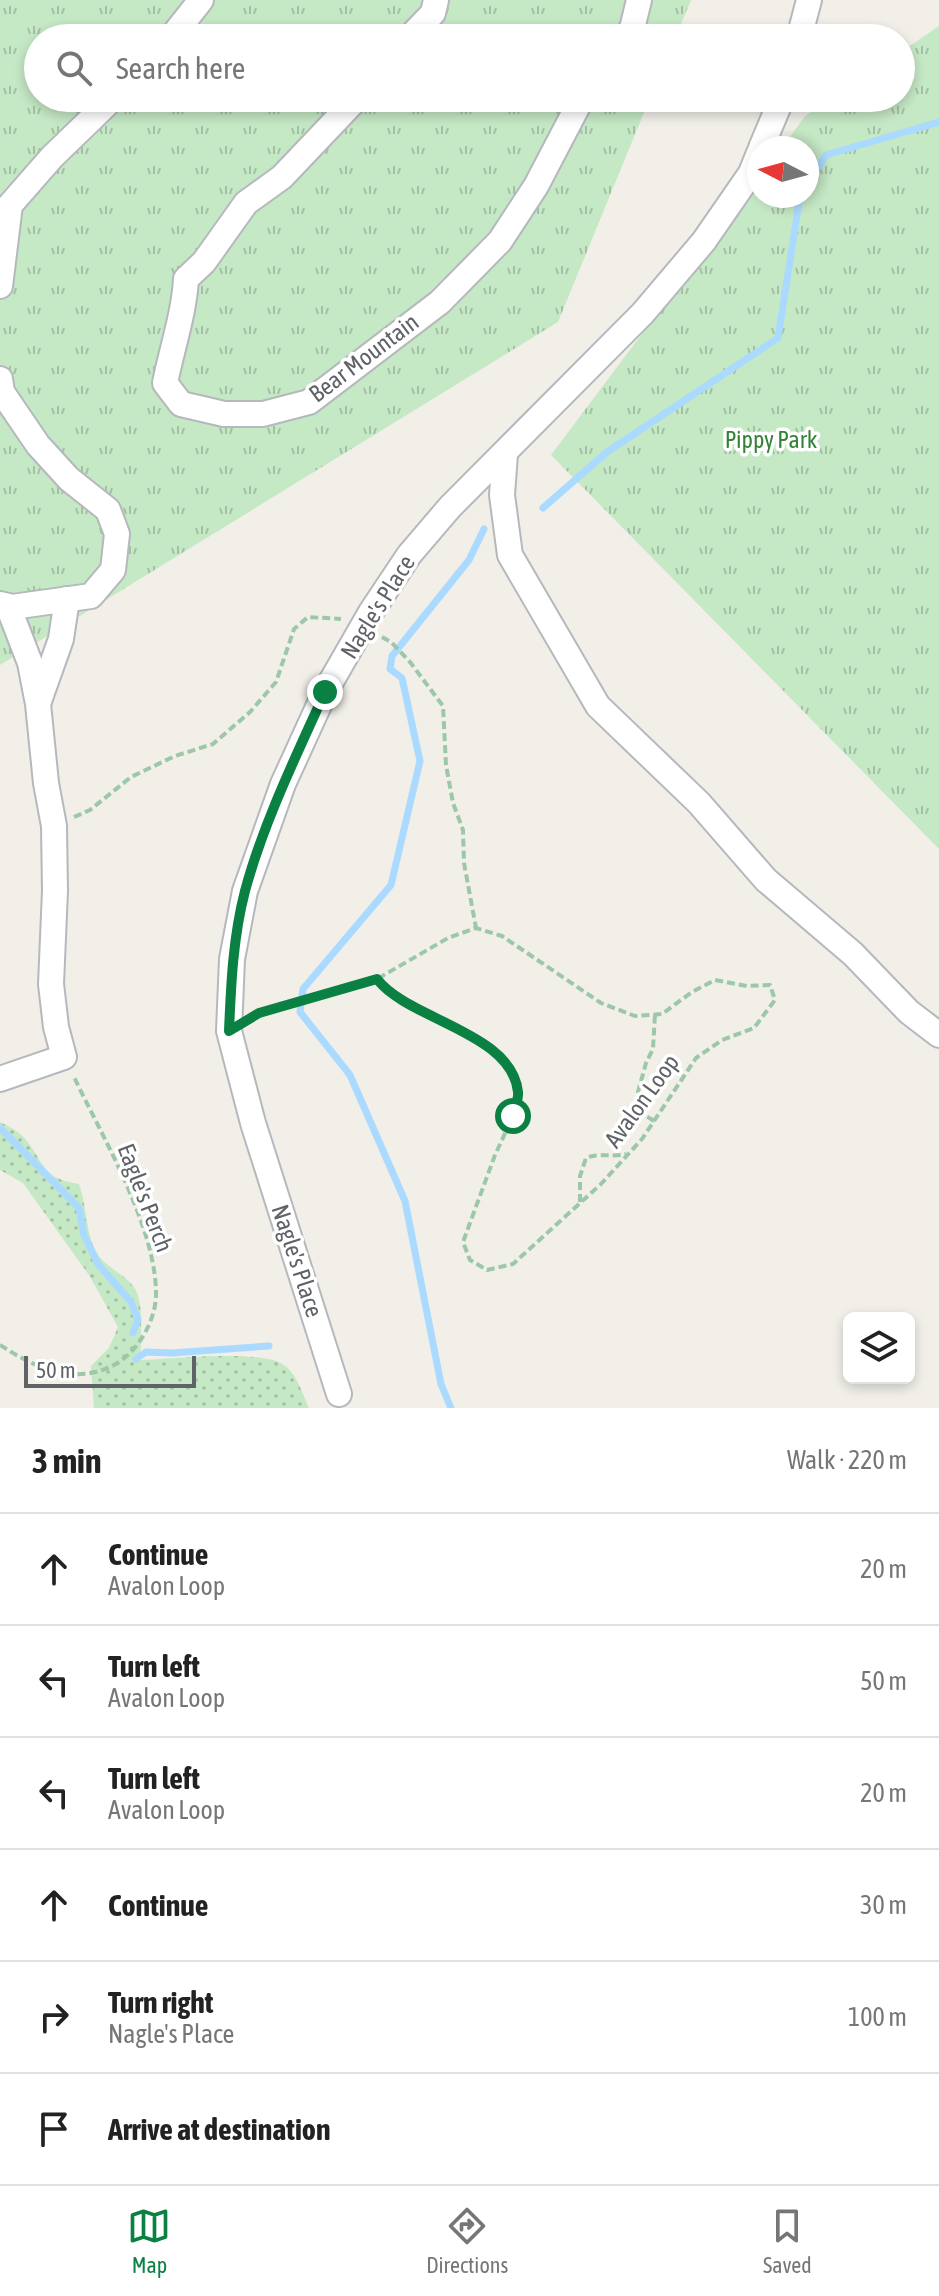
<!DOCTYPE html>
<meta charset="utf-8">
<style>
body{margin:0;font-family:"Asap Condensed",sans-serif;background:#f2f2f2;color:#222}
.controls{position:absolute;right:24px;bottom:24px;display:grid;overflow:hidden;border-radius:12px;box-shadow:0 4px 12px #0003}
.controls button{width:72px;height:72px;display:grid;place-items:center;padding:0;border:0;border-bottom:2px solid #e0e0e0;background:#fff;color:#222;font:40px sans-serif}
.compass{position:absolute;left:747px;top:136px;width:72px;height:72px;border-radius:50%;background:#fff;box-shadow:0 4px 12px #0003;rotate:276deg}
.scale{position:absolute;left:24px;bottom:20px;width:172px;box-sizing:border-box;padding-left:8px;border:4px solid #5f6368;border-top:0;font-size:22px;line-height:28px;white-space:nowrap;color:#5f6368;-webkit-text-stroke:6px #fff;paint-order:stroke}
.stop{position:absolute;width:24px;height:24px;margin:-18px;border:6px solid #0b8043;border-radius:50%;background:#fff}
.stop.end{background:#0b8043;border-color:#fff;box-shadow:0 2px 8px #0008}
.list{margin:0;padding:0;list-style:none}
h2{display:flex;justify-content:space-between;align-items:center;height:104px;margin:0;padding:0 32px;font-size:34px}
h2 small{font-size:26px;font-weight:400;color:#767676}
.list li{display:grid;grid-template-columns:52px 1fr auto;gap:24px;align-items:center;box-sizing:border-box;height:112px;padding:0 32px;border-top:2px solid #e0e0e0}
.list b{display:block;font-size:30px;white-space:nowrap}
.list p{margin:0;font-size:26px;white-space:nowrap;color:#767676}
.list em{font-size:26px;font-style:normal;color:#767676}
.icon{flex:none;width:44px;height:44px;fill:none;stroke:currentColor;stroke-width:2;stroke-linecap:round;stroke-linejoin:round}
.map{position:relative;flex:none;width:939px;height:1408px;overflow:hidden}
.search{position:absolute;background:#fff;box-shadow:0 4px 12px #0003;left:24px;right:24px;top:24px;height:88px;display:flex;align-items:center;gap:20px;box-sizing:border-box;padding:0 28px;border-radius:44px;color:#767676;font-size:30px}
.sheet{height:776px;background:#fff}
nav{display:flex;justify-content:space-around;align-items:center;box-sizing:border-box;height:112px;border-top:2px solid #e0e0e0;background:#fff;font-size:22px;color:#767676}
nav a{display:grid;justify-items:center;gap:4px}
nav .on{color:#0b8043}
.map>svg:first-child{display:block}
.grass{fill:url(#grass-dots)}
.park{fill:url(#park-tufts)}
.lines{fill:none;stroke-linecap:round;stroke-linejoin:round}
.stream{stroke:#aadaff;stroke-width:7}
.minor-casing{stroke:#b5b8bc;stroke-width:28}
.path{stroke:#9cc7a9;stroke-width:4;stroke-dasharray:8 4;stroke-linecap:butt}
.minor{stroke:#fff;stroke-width:24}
.route{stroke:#0b8043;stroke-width:10}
.labels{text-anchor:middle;stroke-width:7;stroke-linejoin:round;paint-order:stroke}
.street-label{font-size:24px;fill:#5f6368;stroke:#fff}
.park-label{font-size:24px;fill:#348238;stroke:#fff}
</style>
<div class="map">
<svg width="939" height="1408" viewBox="0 0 939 1408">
<defs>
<pattern id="grass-dots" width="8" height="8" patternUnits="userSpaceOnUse" patternTransform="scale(2)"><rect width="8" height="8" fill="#c5e8c5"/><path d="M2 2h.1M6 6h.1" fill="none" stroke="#a3c0a4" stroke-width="1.8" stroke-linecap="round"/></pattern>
<pattern id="park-tufts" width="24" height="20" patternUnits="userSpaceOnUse" patternTransform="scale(2)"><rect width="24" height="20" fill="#c5e8c5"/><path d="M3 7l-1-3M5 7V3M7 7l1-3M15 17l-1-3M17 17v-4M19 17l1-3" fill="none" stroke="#a3c0a4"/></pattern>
</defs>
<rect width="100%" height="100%" fill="#f1efe8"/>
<path class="grass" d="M0 1122C10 1127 20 1132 27 1141 46 1166 42 1178 79 1184 87 1206 85 1231 96 1251 103 1266 123 1273 133 1286 146 1303 139 1338 141 1360 171 1359 261 1349 284 1365 297 1374 303 1395 309 1408H94L91 1366 109 1348 118 1327 89 1275 23 1183 0 1170Z"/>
<g class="park">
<polygon points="0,0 691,0 675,38 38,38 38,98 650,98 558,322 0,665"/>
<polygon points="939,26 939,849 551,455 759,178 759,196 807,196 807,148 782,148 805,116 832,98 901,98 901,52"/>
</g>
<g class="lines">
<g class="stream">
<polyline points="807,185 826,155 939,122"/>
<polyline points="543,508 607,452 778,338 800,196"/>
<polyline points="0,1128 79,1208 84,1235 98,1264 131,1302 138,1320 133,1333"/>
<polyline points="136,1359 146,1352 172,1353 269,1346"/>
<polyline points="451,1408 441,1384 405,1201 350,1075 300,1012 303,989 391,885 420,761 402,678 390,669 392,656 469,560 484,529"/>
</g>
<g class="minor-casing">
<g id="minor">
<polyline points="171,38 201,0"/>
<polyline points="409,38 433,13 436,0"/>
<polyline points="624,38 632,29 639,0"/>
<polyline points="799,38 809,0"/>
<path d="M357 98 282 177 246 203 204 262 186 279C184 314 172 348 165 383L181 404 224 414H263L309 402 440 302 500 241 536 186 582 98"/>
<polyline points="761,148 782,98"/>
<polyline points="0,286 10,205 52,157 113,98"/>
<polyline points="0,379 2,392 38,445 69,479 108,510 117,534 113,570 91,596 12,607 0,604"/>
<polyline points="505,454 502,495 510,555 598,706 699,803 766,880 853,954 909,1012 939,1035"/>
<polyline points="39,701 61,639 67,599"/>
<polyline points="0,1079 64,1057 56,1027 51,984 55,891 54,826 46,783 38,704 30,663 8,606"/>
<polyline points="339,1394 253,1123 229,1031 232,959 245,891 283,784 325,692 371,612 409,555 450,507 643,313 704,241 751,173 759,153"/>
</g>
</g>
<g class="path">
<polyline points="382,637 391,642 410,662 443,706 446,765 453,803 463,830 464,863 476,928"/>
<polyline points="74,817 90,810 131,777 175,756 213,744 250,712 276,682 294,629 308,617 341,619"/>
<polyline points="252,1017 287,1004 377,979 448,938 476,928 502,936 601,1003 635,1016 662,1014 692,992 715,980 747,986 770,985 775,1000 754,1028 722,1040 696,1058 642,1139 601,1184 513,1264 487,1270 470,1260 463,1242 495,1155 513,1116 518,1092 508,1066 478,1038 385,990 377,979"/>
<polyline points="654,1121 640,1112 638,1092 646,1063 653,1049 655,1014"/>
<path d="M580 1202V1176L586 1158C601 1152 612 1158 626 1154"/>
<path d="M0 1345C36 1368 73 1386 114 1365 137 1353 156 1321 156 1294 156 1227 103 1138 74 1077"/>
</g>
<use href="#minor" class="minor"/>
</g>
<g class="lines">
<path class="route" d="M325 692C296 756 263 824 245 891 233 937 231 984 229 1031L259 1013 377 979C408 1020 512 1032 518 1092 519 1099 514 1109 513 1116"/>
</g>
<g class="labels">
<g class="street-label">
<text transform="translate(364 358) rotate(-37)" y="8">Bear Mountain</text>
<text transform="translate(378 607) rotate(-58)" y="8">Nagle's Place</text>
<text transform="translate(642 1101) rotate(-54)" y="8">Avalon Loop</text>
<text transform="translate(145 1198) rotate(69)" y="8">Eagle's Perch</text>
<text transform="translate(297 1261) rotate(72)" y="8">Nagle's Place</text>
</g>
<g class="park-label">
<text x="771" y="448">Pippy Park</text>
</g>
</g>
</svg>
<div class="controls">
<button><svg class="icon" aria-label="layers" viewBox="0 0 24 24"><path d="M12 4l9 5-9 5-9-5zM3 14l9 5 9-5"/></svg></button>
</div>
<svg class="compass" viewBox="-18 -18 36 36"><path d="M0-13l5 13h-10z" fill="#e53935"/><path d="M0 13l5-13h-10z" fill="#767676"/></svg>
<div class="scale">50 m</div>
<div class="stop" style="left:513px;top:1116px"></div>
<div class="stop end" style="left:325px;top:692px"></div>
<div class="search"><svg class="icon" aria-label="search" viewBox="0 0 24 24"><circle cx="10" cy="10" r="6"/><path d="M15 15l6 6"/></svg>Search here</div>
</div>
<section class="sheet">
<h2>3 min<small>Walk · 220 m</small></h2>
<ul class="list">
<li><svg class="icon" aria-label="ahead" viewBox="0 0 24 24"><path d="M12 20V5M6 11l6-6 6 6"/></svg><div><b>Continue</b><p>Avalon Loop</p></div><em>20 m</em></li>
<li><svg class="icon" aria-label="left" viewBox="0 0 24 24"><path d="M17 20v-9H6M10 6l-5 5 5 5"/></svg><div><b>Turn left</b><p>Avalon Loop</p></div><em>50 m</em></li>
<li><svg class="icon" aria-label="left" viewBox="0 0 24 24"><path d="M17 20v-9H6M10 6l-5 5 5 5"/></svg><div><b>Turn left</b><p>Avalon Loop</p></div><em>20 m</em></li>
<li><svg class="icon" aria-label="ahead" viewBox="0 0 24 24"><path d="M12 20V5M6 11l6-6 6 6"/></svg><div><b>Continue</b></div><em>30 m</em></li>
<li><svg class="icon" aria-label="right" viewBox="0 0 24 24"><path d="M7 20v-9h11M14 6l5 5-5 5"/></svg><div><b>Turn right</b><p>Nagle's Place</p></div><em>100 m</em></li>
<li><svg class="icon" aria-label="arrive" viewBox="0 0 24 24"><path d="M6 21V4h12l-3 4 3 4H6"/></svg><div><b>Arrive at destination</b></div></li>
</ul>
</section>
<nav>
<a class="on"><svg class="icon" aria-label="map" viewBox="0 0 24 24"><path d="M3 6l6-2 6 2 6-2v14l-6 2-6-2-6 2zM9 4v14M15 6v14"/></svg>Map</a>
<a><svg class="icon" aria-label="directions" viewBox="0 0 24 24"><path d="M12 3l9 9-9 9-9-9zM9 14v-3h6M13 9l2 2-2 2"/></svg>Directions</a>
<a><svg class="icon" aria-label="saved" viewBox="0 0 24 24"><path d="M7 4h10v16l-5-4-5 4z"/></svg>Saved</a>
</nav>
